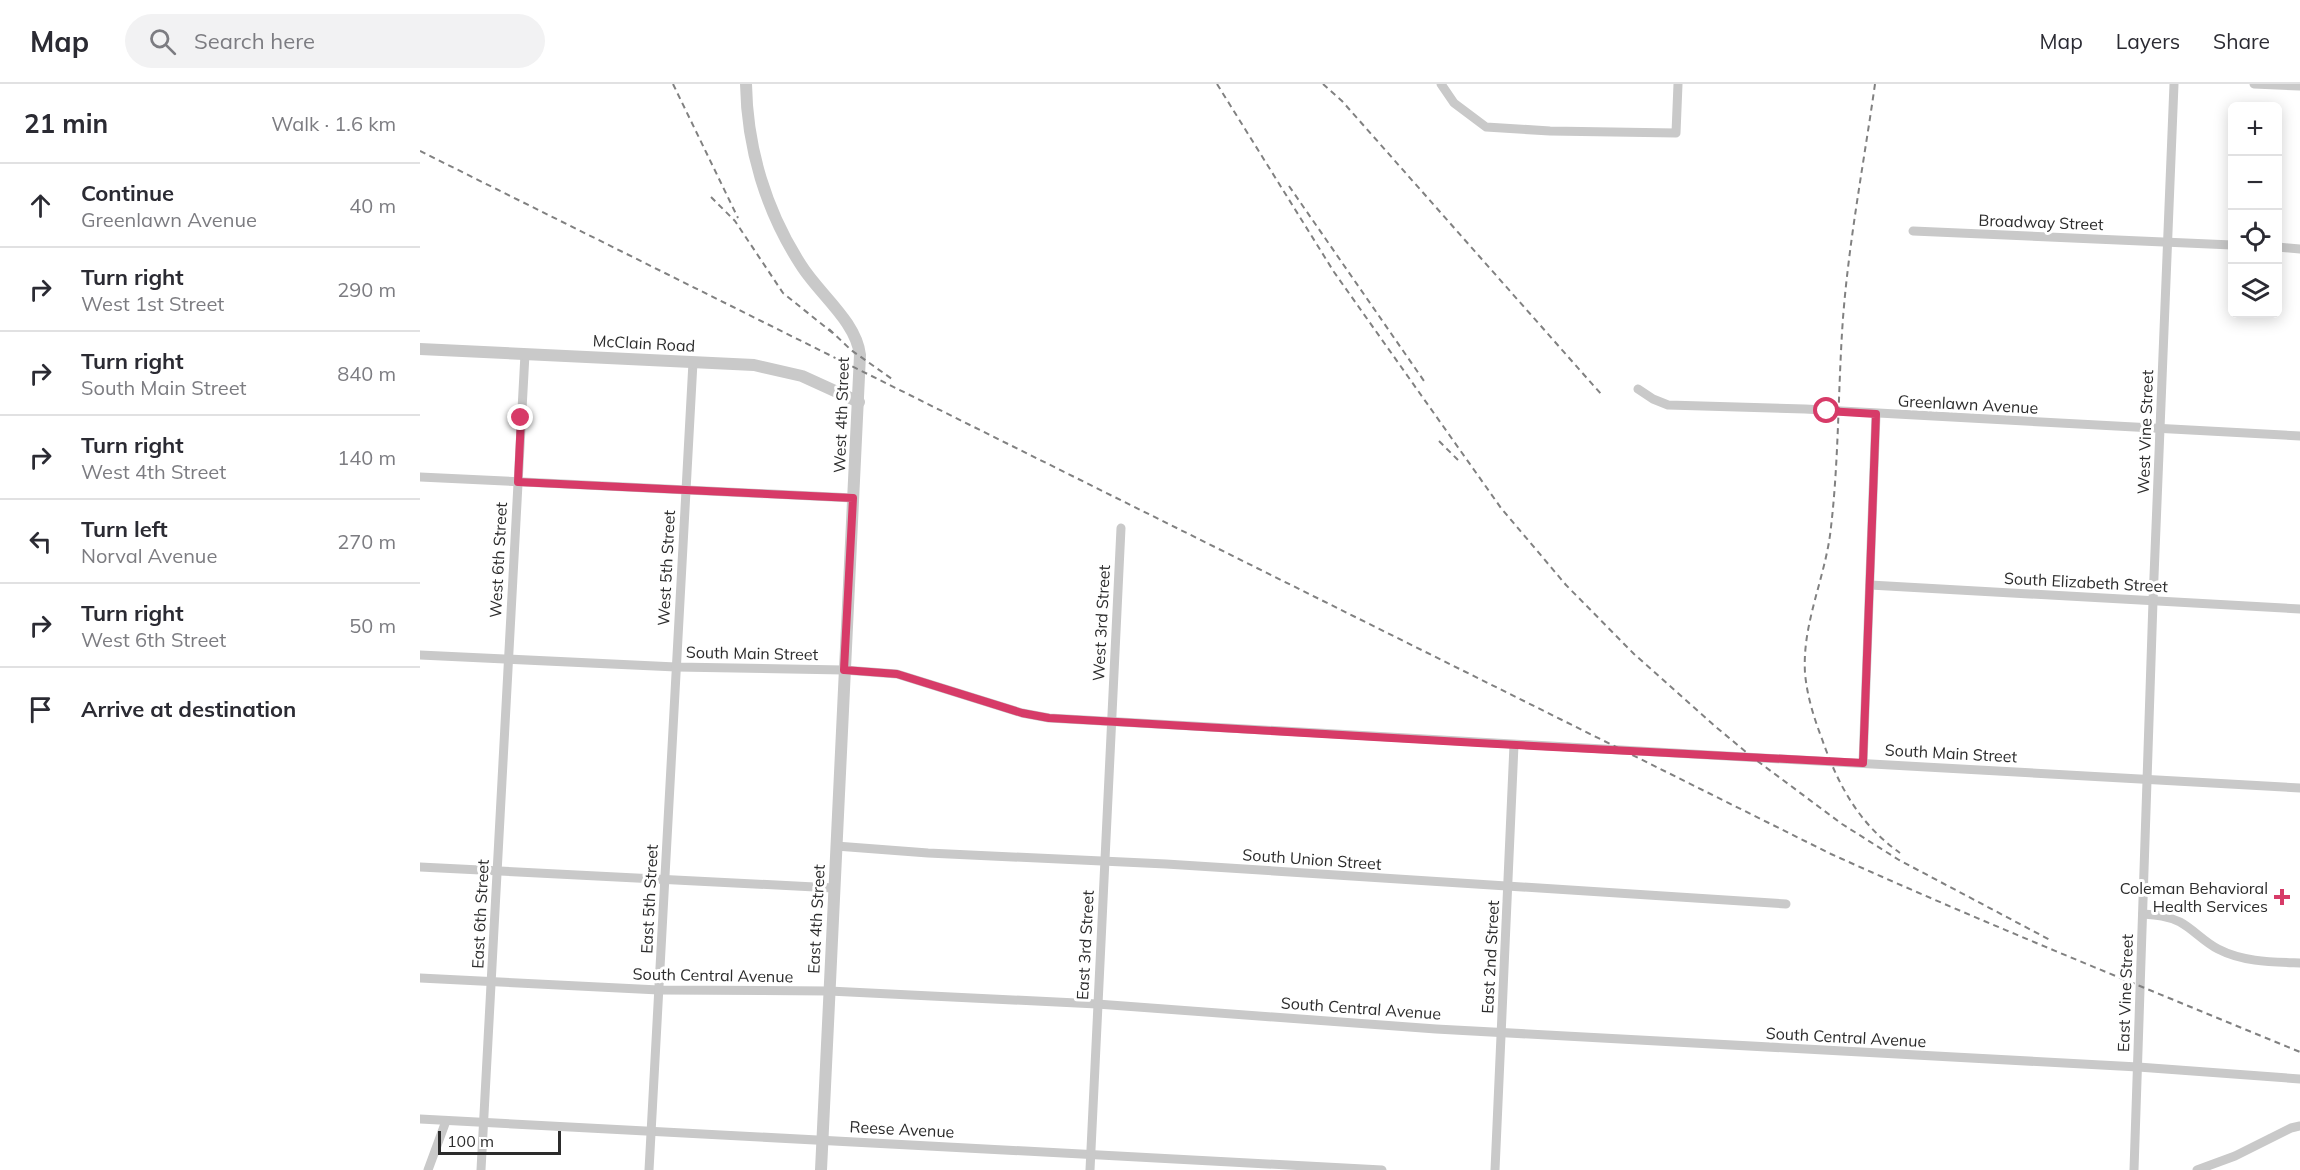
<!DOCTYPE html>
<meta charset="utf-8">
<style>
body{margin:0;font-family:Mulish,sans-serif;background:#f2f2f3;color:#2b2b33}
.controls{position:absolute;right:18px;top:18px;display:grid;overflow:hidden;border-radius:9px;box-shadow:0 3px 15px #0003}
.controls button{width:54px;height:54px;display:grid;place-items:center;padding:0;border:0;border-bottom:2px solid #e1e1e2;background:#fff;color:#2b2b33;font:30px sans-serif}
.scale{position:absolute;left:18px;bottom:15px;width:123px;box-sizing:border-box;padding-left:6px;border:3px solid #2c2c2c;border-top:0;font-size:16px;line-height:21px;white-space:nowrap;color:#2c2c2c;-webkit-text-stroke:4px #fff;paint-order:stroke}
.stop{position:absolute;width:18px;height:18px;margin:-14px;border:4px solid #d73b68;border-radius:50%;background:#fff}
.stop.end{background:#d73b68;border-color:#fff;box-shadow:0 2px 6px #0008}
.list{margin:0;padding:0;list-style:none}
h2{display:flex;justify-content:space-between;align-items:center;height:78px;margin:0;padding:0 24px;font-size:26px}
h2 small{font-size:20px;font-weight:400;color:#7c7c81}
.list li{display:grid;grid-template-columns:39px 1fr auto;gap:18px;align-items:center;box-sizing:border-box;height:84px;padding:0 24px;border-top:2px solid #e1e1e2}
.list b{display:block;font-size:22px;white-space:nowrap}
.list p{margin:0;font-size:20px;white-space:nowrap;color:#7c7c81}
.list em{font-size:20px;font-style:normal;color:#7c7c81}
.icon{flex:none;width:33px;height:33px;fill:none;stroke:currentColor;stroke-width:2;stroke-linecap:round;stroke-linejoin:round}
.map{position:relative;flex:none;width:1880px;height:1086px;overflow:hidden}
header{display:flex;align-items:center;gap:36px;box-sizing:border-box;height:84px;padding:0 30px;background:#fff;border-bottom:2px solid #e1e1e2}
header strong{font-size:28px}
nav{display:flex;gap:33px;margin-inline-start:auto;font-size:21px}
.search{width:420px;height:54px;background:#f2f2f3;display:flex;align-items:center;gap:15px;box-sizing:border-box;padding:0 21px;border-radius:33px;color:#7c7c81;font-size:22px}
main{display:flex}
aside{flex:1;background:#fff}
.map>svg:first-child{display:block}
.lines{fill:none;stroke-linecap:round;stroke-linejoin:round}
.minor{stroke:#c9c9c9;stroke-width:9}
.tertiary{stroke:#c9c9c9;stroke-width:12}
.rail{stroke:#818181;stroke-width:2;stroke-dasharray:6 4.5;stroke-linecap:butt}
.route{stroke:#d73b68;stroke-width:8}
.poi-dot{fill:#d73b68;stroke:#fff;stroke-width:2}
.labels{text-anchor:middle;stroke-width:6;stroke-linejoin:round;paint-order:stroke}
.street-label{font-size:16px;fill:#2c2c2c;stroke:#fff}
.poi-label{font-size:16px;fill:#2c2c2c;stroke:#fff;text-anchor:end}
</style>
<header>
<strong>Map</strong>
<div class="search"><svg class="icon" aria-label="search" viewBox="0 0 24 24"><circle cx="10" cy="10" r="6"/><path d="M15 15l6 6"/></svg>Search here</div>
<nav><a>Map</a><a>Layers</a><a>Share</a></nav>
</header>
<main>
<aside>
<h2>21 min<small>Walk · 1.6 km</small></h2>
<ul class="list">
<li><svg class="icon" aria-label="ahead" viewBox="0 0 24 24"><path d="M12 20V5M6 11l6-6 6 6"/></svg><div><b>Continue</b><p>Greenlawn Avenue</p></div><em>40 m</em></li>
<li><svg class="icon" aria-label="right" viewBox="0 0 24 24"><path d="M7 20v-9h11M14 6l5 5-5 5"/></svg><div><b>Turn right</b><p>West 1st Street</p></div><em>290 m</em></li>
<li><svg class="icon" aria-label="right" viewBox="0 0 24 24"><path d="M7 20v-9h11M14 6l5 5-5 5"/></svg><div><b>Turn right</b><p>South Main Street</p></div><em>840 m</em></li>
<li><svg class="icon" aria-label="right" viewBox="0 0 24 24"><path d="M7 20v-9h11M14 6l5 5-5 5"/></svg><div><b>Turn right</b><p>West 4th Street</p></div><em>140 m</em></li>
<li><svg class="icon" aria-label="left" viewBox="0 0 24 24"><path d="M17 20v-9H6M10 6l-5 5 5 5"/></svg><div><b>Turn left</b><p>Norval Avenue</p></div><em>270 m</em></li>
<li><svg class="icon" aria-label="right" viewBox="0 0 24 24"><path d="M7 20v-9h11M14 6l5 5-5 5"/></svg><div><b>Turn right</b><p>West 6th Street</p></div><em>50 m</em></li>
<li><svg class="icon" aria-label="arrive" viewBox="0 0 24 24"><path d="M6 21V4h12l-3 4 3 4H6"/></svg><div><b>Arrive at destination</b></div></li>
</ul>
</aside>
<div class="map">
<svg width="1880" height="1086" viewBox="0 0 1880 1086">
<rect width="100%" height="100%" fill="#fff"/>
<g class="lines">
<g class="minor">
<polyline points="1021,0 1034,19 1066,43 1130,47 1256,49 1258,0"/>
<polyline points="1834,0 1880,2"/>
<polyline points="1493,147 1812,161"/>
<polyline points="1858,163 1880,165"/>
<polyline points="1218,305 1233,315 1248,321 1385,325 1880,352"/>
<polyline points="0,393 433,414"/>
<polyline points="1450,501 1880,525"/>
<polyline points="0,571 256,583 424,586 477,590 602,629 629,634 1880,704"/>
<polyline points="1443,679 1456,330"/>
<polyline points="416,762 508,769 746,780 1366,820"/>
<polyline points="0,783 414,804"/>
<path d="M1723 830C1736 831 1748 832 1760 838 1773 845 1784 858 1798 865 1823 878 1852 878 1880 879"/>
<polyline points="0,894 239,906 409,907 677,920 1016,945 1718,983 1880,995"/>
<polyline points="0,1035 962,1086"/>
<polyline points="8,1086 26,1037"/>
<polyline points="61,1086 105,270"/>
<polyline points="229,1086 273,278"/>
<polyline points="670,1086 701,444"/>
<polyline points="1075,1086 1094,661"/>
<polyline points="1714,1086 1733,517 1754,0"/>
<polyline points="1777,1086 1815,1072 1871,1044 1880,1042"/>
</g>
<g class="tertiary">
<path d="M326 0C327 64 346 127 381 181 399 210 436 237 440 271L401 1086"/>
<polyline points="0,265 334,281 382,292 439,318"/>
</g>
<g class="rail">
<polyline points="253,0 318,134"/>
<polyline points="797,0 914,188 1081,424 1146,501 1214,570 1296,643 1332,673 1422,740 1479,776 1632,857"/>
<polyline points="903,0 922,17 1181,310"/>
<path d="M1455 0C1444 78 1429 156 1423 234 1418 303 1419 374 1411 443 1406 493 1382 538 1385 589 1387 612 1394 634 1402 655 1418 701 1439 740 1480 769"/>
<path d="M0 67 1411 770C1566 840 1723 903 1880 968"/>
<polyline points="869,102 1004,297"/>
<polyline points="291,113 315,137 363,209 414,250"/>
<polyline points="409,245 431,266 472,295"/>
<polyline points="1019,357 1038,376"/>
</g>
</g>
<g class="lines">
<polyline class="route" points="101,334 98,398 433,414 424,586 477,590 602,629 629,634 1058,659 1443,679 1456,330 1407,327"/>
</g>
<path class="poi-dot" d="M1859 804h6v6h6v6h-6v6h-6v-6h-6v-6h6z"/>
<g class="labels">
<g class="street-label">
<text transform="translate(1621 138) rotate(2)" y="6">Broadway Street</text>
<text transform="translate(224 259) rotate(3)" y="6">McClain Road</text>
<text transform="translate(1548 320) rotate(3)" y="6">Greenlawn Avenue</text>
<text transform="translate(421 331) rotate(-88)" y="6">West 4th Street</text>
<text transform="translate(1725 348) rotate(-88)" y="6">West Vine Street</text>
<text transform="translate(78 476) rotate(-87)" y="6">West 6th Street</text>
<text transform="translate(246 484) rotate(-87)" y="6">West 5th Street</text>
<text transform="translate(1666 498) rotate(3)" y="6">South Elizabeth Street</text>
<text transform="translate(681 539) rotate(-87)" y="6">West 3rd Street</text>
<text transform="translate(332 569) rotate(1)" y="6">South Main Street</text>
<text transform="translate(1531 669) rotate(3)" y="6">South Main Street</text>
<text transform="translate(892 775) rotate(4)" y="6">South Union Street</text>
<text transform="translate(229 815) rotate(-87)" y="6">East 5th Street</text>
<text transform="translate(60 830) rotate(-87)" y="6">East 6th Street</text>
<text transform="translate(396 835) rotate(-87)" y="6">East 4th Street</text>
<text transform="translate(665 861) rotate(-87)" y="6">East 3rd Street</text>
<text transform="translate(1070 873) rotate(-87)" y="6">East 2nd Street</text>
<text transform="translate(293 891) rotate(1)" y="6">South Central Avenue</text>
<text transform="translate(1705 909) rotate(-88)" y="6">East Vine Street</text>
<text transform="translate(941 924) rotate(4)" y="6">South Central Avenue</text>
<text transform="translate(1426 953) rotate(3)" y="6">South Central Avenue</text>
<text transform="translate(482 1045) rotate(3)" y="6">Reese Avenue</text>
</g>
<g class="poi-label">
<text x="1848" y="810">Coleman Behavioral<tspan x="1848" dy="18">Health Services</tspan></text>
</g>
</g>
</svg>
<div class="controls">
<button>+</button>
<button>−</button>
<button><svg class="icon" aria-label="locate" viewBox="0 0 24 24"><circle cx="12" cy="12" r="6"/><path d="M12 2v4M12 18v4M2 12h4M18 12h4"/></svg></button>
<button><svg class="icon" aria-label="layers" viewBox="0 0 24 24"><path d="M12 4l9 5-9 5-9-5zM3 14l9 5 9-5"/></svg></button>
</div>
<div class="scale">100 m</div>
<div class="stop" style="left:1407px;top:327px"></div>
<div class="stop end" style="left:101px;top:334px"></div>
</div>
</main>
